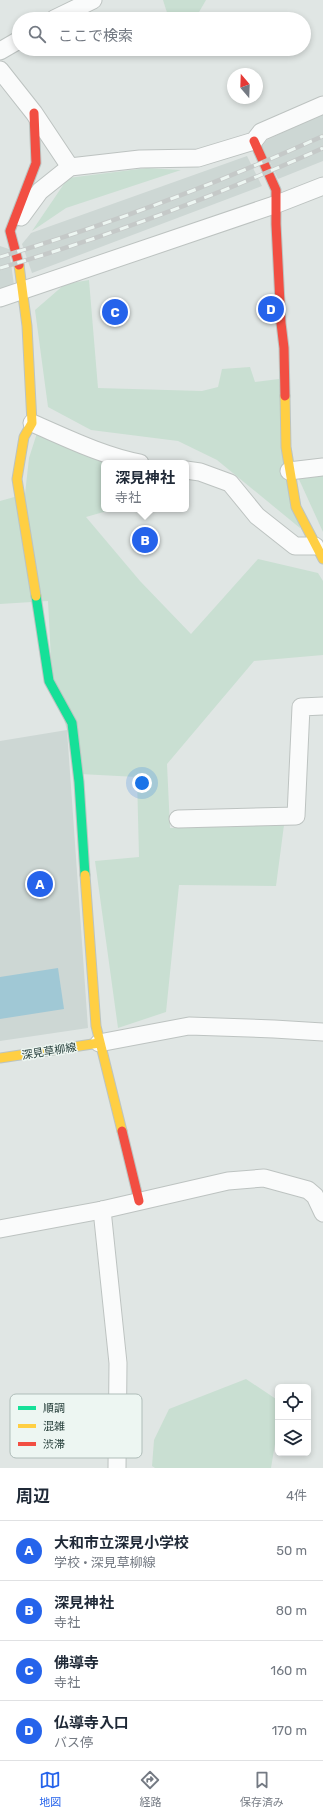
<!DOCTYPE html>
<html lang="ja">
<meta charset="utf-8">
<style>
body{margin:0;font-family:Rubik,"Noto Sans JP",sans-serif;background:#f6f6f7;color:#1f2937}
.controls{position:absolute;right:12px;bottom:12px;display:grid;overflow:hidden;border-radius:6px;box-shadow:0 2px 6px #0003}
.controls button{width:36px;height:36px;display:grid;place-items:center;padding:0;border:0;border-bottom:1px solid #e0e1e3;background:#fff;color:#1f2937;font:20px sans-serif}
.compass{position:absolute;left:227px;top:68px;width:36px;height:36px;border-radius:50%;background:#fff;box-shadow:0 2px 6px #0003;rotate:341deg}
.you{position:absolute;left:142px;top:783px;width:14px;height:14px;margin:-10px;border:3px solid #fff;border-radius:50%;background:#1a73e8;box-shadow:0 0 0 6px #1a73e833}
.badge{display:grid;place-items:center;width:26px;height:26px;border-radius:50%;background:#2563eb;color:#fff;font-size:13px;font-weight:700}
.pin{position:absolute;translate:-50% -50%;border:2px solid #fff;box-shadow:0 1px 4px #0006}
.popup{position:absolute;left:101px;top:460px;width:88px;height:52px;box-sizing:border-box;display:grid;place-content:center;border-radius:6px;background:#fff;filter:drop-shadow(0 1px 3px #0005);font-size:13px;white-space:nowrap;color:#747a83}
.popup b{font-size:15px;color:#1f2937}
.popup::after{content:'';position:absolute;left:50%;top:100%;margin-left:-8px;border:8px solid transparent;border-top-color:#fff}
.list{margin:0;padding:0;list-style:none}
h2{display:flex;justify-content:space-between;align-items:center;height:52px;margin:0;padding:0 16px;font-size:17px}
h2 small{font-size:13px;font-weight:400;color:#747a83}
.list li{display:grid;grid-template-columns:26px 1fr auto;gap:12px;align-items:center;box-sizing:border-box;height:60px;padding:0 16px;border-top:1px solid #e0e1e3}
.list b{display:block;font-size:15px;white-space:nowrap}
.list p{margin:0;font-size:13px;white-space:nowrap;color:#747a83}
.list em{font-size:13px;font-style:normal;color:#747a83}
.icon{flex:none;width:22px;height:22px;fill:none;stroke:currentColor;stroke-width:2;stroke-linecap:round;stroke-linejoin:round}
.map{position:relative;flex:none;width:323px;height:1468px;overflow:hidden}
.search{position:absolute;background:#fff;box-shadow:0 2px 6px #0003;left:12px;right:12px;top:12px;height:44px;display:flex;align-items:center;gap:10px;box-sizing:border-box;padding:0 14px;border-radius:22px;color:#747a83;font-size:15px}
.sheet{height:292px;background:#fff}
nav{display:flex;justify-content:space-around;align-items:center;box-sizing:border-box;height:56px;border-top:1px solid #e0e1e3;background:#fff;font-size:11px;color:#747a83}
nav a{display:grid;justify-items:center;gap:2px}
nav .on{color:#2563eb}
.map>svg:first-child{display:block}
.built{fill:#cdd7d4}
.green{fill:#c9dfd2}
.water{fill:#a0c8d5}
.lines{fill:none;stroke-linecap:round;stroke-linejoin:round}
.street-casing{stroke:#bdc3c1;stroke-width:19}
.fast-casing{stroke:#bcc4c1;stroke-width:11}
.slow-casing{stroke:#bcc4c1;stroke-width:11}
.jam-casing{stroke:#bcc4c1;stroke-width:11}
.street{stroke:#fafbfb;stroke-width:17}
.fast{stroke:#16e098;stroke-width:9}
.slow{stroke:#ffcf43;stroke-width:9}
.jam{stroke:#f24e42;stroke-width:9}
.rail-casing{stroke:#c5c9c8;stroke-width:4.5}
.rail{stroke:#edf6f2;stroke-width:3;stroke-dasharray:9;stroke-linecap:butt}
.labels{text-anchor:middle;stroke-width:3;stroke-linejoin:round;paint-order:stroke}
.street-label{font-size:11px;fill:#1f3834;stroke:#edf6f2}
.key{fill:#edf6f2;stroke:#afbdb9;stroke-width:1}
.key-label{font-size:11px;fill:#1f3834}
</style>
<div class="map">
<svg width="323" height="1468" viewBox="0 0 323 1468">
<rect width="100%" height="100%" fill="#e0e6e4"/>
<g class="built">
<polygon points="323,113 323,161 278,179 262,146 267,140"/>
<polygon points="247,156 262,186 32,273 22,244 31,233"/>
<polygon points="0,246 9,249 14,285 0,289"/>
<polygon points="67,730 88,1028 0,1041 0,741"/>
</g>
<g class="green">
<polygon points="163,0 206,0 195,19 169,19"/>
<polygon points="147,168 181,170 66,208 32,231 68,178"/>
<polygon points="89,280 98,388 202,391 218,387 222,369 250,367 255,382 279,379 300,528 217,460 178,441 91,430 48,407 35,310 65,284"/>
<polygon points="37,433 118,463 104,463 104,509 114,509 86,517 140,581 191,634 258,559 318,573 323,581 323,655 254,661 167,764 170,828 284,825 276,886 179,885 166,1012 118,1028 95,861 139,857 137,777 80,774 52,679 48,601 0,604 0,501 25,494 29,458"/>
<polygon points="323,472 323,532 297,475"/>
<polygon points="246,1379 276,1399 276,1438 271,1468 155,1468 152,1466 154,1440 169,1409"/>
</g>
<polygon class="water" points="58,968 64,1009 0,1019 0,977"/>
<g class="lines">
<g class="street-casing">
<g id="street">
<polyline points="54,19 93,0"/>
<polyline points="0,51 19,40"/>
<polyline points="0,70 34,113 70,167"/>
<polyline points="21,217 40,191 70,167 140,159 198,158 254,141 261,132 323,105"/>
<polyline points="0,298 277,204 323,186"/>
<path d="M32 423C67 438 103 456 140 463"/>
<polyline points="186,470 200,472 230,483 257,516 295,546 315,546"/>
<polyline points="289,471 323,467"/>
<polyline points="178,819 296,816 301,707 323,706"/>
<polyline points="99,1043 189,1026 274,1029 323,1032"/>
<polyline points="102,1210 118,1363 117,1468"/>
<polyline points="0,1229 102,1210 228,1181 264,1178 308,1190 315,1196 323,1213"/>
</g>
</g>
<g class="fast-casing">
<polyline id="fast" points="36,596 49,681 72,723 79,782 85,875"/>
</g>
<g class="slow-casing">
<g id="slow">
<polyline points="19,265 27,326 32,423 24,437 17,479 36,596"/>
<polyline points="285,396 286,447 296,507 323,559"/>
<polyline points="85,875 96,1026 122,1131"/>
<polyline points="0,1058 99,1043"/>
</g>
</g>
<g class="jam-casing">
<g id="jam">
<polyline points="254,141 276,190 276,224 281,323 284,348 285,396"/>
<polyline points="19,265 10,231 36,163 34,113"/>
<polyline points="122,1131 139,1201"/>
</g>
</g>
<use href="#street" class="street"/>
<use href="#fast" class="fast"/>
<use href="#slow" class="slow"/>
<use href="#jam" class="jam"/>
<g class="rail-casing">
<g id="rail">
<path d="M0 257C111 224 218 183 323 136"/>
<path d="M0 268C110 236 218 195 323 148"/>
</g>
</g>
<use href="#rail" class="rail"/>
</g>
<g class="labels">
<g class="street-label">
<text transform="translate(49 1051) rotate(-9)" y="4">深見草柳線</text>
</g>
</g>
<rect x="10" y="1394" width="132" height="64" rx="6" class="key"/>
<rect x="18" y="1406" width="18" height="4" fill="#16e098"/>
<rect x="18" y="1424" width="18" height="4" fill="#ffcf43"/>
<rect x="18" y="1442" width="18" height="4" fill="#f24e42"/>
<g class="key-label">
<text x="43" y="1412">順調</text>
<text x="43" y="1430">混雑</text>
<text x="43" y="1448">渋滞</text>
</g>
</svg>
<div class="controls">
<button><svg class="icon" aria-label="locate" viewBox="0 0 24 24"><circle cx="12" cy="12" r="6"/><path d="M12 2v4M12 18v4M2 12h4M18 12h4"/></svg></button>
<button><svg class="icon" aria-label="layers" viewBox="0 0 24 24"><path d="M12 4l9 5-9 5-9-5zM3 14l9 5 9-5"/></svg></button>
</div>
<svg class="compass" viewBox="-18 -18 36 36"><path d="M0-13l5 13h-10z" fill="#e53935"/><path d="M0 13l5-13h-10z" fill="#747a83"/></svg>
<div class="you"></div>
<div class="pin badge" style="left:40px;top:884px">A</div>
<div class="pin badge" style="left:145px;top:540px">B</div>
<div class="popup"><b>深見神社</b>寺社</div>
<div class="pin badge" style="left:115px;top:312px">C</div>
<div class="pin badge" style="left:271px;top:309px">D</div>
<div class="search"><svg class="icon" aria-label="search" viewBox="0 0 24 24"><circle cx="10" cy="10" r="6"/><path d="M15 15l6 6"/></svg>ここで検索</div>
</div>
<section class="sheet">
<h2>周辺<small>4件</small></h2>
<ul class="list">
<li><span class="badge">A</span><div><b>大和市立深見小学校</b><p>学校 · 深見草柳線</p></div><em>50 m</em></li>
<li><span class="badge">B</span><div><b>深見神社</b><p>寺社</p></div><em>80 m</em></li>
<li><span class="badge">C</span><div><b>佛導寺</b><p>寺社</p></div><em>160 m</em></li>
<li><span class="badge">D</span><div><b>仏導寺入口</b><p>バス停</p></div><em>170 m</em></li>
</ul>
</section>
<nav>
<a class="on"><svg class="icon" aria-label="map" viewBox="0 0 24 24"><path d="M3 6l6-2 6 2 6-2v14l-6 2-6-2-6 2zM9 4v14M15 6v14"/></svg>地図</a>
<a><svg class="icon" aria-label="directions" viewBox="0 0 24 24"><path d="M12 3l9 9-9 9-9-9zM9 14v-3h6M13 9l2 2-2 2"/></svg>経路</a>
<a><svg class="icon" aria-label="saved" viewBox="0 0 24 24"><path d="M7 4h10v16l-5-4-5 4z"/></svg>保存済み</a>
</nav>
